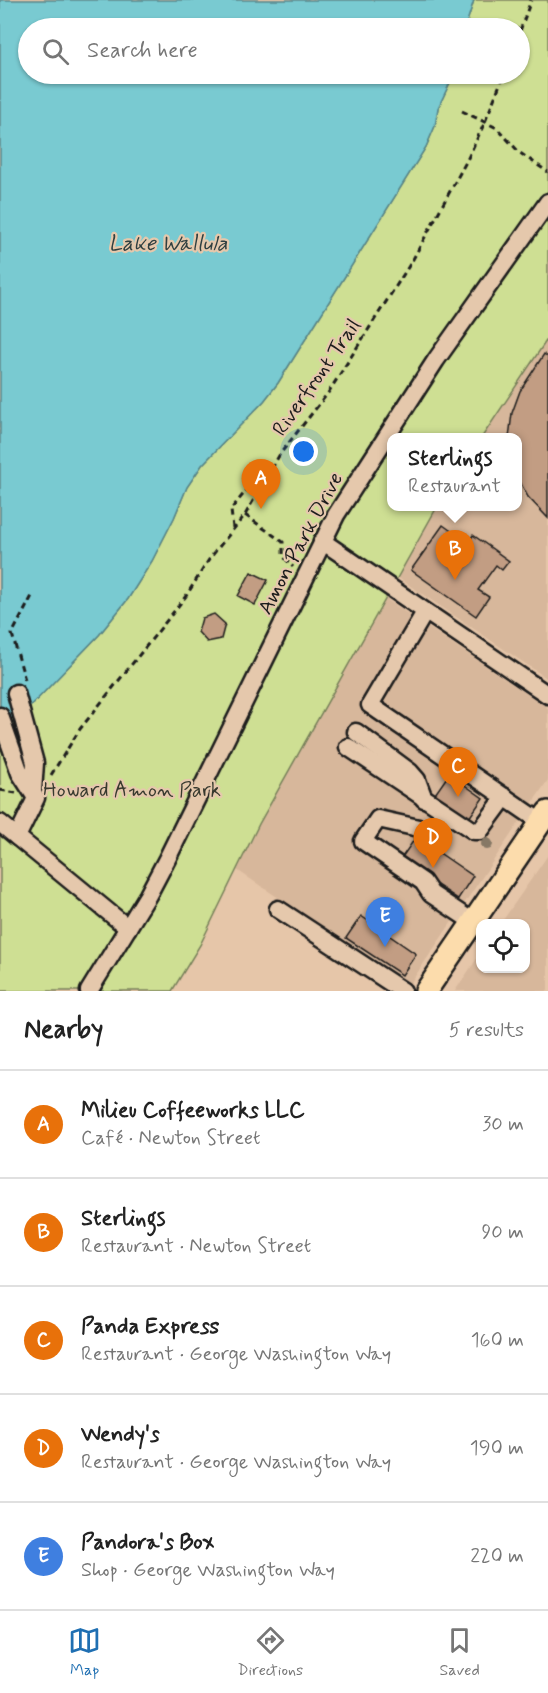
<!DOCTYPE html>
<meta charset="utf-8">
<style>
body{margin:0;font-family:Mynerve,sans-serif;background:#f2f2f2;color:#222}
.controls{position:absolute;right:18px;bottom:18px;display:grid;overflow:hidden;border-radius:12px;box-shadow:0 2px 4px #0004}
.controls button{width:54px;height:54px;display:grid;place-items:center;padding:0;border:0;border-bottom:2px solid #e0e0e0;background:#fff;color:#222;font:30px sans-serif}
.you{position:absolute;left:304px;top:452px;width:21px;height:21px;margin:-15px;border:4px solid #fff;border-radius:50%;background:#1a73e8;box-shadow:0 0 0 9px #1a73e833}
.badge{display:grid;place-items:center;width:39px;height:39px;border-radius:50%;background:#1f6fb2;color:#fff;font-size:20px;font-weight:700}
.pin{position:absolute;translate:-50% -50px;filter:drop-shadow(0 2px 3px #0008)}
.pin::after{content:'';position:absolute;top:32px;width:21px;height:18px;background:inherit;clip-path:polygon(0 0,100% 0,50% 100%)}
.popup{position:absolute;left:387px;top:433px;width:135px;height:78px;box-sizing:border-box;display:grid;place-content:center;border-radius:12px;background:#fff;filter:drop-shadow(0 2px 4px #0005);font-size:20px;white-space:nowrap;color:#767676}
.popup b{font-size:22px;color:#222}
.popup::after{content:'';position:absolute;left:50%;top:100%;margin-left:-12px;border:12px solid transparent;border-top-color:#fff}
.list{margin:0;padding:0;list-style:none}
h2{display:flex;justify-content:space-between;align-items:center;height:78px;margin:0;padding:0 24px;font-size:26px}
h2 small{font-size:20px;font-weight:400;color:#767676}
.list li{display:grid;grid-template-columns:39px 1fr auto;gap:18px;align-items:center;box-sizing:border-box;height:108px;padding:0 24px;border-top:2px solid #e0e0e0}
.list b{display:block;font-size:22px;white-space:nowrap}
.list p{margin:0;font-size:20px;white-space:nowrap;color:#767676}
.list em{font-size:20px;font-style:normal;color:#767676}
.icon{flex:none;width:33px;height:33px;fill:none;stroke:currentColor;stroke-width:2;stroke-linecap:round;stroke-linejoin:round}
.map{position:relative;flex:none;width:548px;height:991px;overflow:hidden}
.search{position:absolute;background:#fff;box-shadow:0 2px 4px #0004;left:18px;right:18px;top:18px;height:66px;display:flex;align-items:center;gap:15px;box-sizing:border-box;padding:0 21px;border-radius:33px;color:#767676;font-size:22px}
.sheet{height:618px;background:#fff}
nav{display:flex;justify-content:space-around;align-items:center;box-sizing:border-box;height:84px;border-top:2px solid #e0e0e0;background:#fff;font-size:16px;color:#767676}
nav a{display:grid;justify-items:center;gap:3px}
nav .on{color:#1f6fb2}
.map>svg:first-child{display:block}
.built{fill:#d7b79b}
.green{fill:#cedf93;stroke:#757e58;stroke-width:1.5}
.water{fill:#79cad1;stroke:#548489;stroke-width:1.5}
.building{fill:#c29d83;stroke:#1c1c1c;stroke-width:1.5}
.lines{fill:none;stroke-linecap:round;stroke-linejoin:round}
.minor-casing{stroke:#1c1c1c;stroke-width:21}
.major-casing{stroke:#1c1c1c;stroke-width:26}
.path{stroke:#1c1c1c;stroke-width:3;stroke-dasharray:6 4.5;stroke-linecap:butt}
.minor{stroke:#e5c8ac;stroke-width:16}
.major{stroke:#fcdcac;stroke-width:21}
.tree{fill:#867865}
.labels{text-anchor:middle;stroke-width:4.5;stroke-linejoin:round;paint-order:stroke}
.street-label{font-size:21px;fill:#1c1c1c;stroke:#e5c8ac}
.park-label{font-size:21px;fill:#37392e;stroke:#e5c8ac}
.water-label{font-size:22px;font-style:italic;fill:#2f3f40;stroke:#e5c8ac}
</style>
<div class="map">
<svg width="548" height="991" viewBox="0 0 548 991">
<rect width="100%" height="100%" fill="#e6c6a9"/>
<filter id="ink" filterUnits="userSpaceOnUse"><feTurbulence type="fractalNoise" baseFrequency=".0167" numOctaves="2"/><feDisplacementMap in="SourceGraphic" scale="12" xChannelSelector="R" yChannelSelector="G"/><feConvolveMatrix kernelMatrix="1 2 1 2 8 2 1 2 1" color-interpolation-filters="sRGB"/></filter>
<g filter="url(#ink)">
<g class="built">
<polygon points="548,338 548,679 397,577 437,507 518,506 518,438 482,437"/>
<polygon points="386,599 548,708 548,780 409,985 237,870 259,824 311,728"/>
<polygon points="548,855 548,991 455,991 480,954 480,969 526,969 526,924 501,923"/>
</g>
<polygon class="green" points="474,0 548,0 548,338 482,437 392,438 392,506 437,507 259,824 200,945 172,991 0,991 0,724 25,712 99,635 128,599 152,561 174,518 187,487 202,465 264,401 278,383 426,147 435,126 438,108 454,74 520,74 520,28 465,28"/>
<polygon class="water" points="0,0 474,0 465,28 28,28 28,74 454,74 438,108 435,126 426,147 278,383 264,401 202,465 187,487 174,518 152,561 128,599 99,635 25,712 0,724"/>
<g class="building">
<polygon points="544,354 548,357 548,518 528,497 520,482 518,479 518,438 509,438 512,413 520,391"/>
<polygon points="443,525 468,543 473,535 509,561 502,570 496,565 478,590 489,597 476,616 411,570"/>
<polygon points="251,572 268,580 255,605 238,596"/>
<polygon points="214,614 225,624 221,639 207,642 198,632 202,618"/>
<polygon points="449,774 483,798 467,821 433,797"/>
<polygon points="416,837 473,876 458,899 400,860"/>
<polygon points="361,916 416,954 402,975 346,938"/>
</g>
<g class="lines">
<g class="minor-casing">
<g id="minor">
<polyline points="322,541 548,695"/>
<polyline points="425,612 370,705 541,822"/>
<polyline points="16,693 35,763 33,792"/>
<polyline points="0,716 20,773 36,798 17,837"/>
<polyline points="356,732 410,772 417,780 424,799"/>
<polyline points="348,747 474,831 480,831 505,797"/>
<polyline points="0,823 128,928"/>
<polyline points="423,829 378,819 363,841 423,882 431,894 473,922"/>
<polyline points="278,909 403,991"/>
<polyline points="89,991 148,895 167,859 336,515 436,360 548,202"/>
</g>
</g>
<g class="major-casing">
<polyline id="major" points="426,991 548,812"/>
</g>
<g class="path">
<polyline points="520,31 531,0"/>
<polyline points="462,111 497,128 520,153 548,172"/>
<polyline points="245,515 283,542 283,556 293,567"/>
<polyline points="233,528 231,510 233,507 262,471 273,466"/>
<polyline points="25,680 12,634 32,596"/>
<polyline points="51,775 80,729 172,614 186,596 210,558 245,515 280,454 328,393 412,261 467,160 485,122 504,74"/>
<polyline points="0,790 16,793"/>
</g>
<use href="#minor" class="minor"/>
<use href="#major" class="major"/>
</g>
<circle class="tree" cx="487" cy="844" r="6"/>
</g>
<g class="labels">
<g class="street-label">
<text transform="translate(316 377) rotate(-55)" y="7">Riverfront Trail</text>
<text transform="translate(300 543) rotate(-62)" y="7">Amon Park Drive</text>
</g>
<g class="park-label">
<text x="132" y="796">Howard Amon Park</text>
</g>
<g class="water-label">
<text x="168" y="250">Lake Wallula</text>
</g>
</g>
</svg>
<div class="controls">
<button><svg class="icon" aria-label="locate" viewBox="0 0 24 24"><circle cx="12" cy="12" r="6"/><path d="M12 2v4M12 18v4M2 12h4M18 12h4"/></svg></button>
</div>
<div class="you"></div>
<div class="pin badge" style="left:261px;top:509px;background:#e8710a">A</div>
<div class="pin badge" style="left:455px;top:580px;background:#e8710a">B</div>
<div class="popup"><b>Sterlings</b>Restaurant</div>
<div class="pin badge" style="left:458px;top:797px;background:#e8710a">C</div>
<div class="pin badge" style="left:433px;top:868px;background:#e8710a">D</div>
<div class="pin badge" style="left:385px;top:947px;background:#3f7fe0">E</div>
<div class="search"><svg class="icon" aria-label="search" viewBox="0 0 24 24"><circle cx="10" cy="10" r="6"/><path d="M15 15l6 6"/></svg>Search here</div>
</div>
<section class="sheet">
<h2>Nearby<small>5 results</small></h2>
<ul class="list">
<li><span class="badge" style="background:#e8710a">A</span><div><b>Milieu Coffeeworks LLC</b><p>Café · Newton Street</p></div><em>30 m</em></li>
<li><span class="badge" style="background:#e8710a">B</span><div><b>Sterlings</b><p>Restaurant · Newton Street</p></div><em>90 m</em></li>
<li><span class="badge" style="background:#e8710a">C</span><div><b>Panda Express</b><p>Restaurant · George Washington Way</p></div><em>160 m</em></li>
<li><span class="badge" style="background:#e8710a">D</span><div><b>Wendy's</b><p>Restaurant · George Washington Way</p></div><em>190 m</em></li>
<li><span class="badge" style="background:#3f7fe0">E</span><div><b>Pandora's Box</b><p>Shop · George Washington Way</p></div><em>220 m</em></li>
</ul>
</section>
<nav>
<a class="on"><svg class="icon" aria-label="map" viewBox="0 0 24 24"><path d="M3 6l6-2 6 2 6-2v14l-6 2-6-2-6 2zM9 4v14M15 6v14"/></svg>Map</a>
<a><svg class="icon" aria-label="directions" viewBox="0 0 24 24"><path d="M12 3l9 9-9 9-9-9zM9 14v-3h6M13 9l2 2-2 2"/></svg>Directions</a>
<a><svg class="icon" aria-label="saved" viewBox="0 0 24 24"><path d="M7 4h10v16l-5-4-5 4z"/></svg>Saved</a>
</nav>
